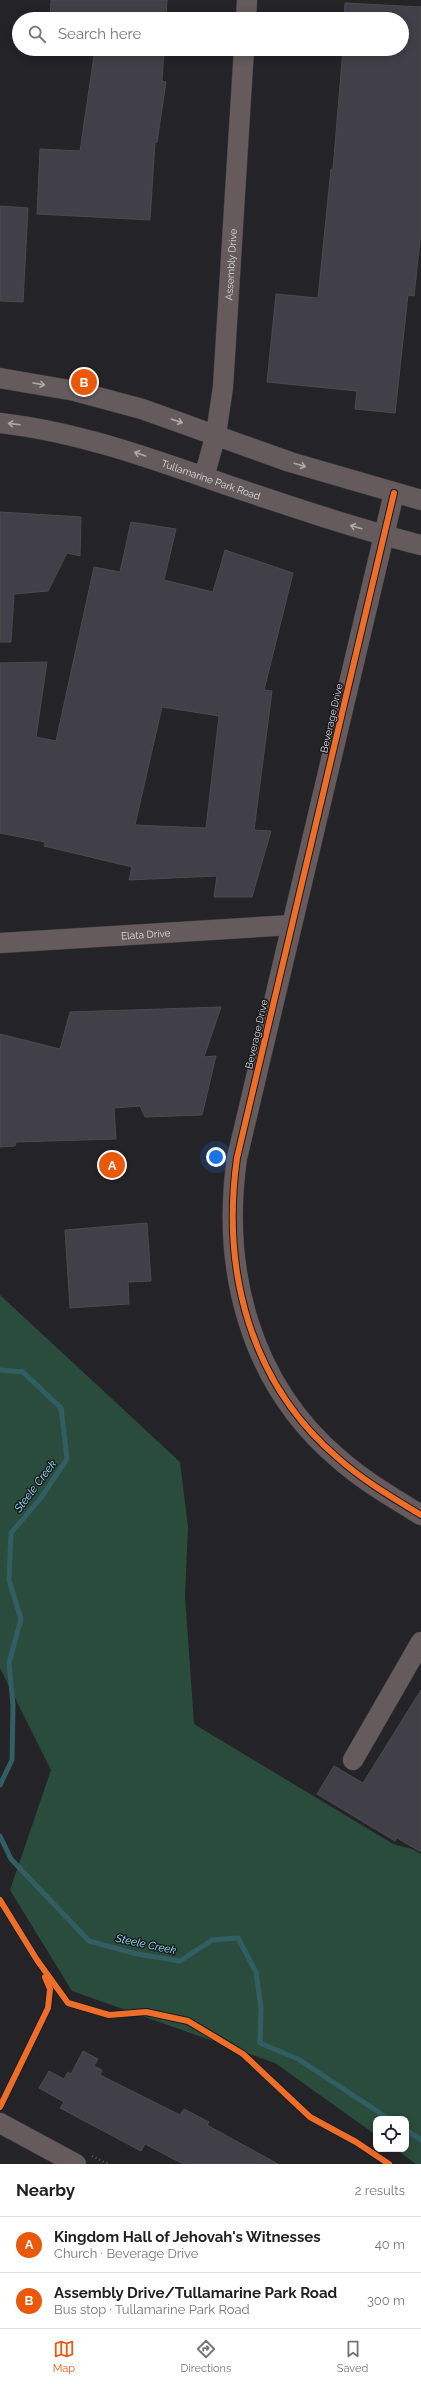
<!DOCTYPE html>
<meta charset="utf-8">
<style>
body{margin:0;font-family:Raleway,sans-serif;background:#f2f2f2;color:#202124}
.controls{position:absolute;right:12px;bottom:12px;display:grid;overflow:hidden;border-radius:8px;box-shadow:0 2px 10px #0003}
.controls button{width:36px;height:36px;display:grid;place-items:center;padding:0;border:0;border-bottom:1px solid #e0e0e0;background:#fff;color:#202124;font:20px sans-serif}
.you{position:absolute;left:216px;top:1157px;width:14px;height:14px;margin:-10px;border:3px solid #fff;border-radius:50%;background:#1a73e8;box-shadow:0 0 0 6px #1a73e833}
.badge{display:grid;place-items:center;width:26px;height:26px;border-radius:50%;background:#ea580c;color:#fff;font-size:13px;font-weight:700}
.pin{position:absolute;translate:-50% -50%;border:2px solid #fff;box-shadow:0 1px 4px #0006}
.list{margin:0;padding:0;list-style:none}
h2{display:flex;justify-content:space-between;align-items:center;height:52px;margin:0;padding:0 16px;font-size:17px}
h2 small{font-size:13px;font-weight:400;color:#757577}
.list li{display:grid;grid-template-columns:26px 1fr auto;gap:12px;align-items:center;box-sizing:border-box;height:56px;padding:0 16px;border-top:1px solid #e0e0e0}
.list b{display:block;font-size:15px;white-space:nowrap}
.list p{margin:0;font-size:13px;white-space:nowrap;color:#757577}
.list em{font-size:13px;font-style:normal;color:#757577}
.icon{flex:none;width:22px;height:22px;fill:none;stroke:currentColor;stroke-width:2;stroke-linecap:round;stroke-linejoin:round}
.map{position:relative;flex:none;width:421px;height:2164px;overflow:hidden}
.search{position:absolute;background:#fff;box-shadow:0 2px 10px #0003;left:12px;right:12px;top:12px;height:44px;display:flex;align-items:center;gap:10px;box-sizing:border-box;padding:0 14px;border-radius:22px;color:#757577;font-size:15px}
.sheet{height:164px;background:#fff}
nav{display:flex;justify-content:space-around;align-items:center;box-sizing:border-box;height:56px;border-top:1px solid #e0e0e0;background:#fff;font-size:11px;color:#757577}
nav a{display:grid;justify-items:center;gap:2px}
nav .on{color:#ea580c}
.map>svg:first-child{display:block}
.forest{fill:#2a4c3d}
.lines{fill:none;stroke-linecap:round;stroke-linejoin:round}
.stream{stroke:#315e62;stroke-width:5}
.building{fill:#414049;stroke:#4a4a4e;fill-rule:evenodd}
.minor-casing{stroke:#3f3f41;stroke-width:21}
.path{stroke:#625c5e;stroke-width:2.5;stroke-dasharray:1 3;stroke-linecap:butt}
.minor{stroke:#655b5d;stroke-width:20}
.cycleway-casing{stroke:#1a1a20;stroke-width:8}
.cycleway{stroke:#ee6e29;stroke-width:6}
.oneway{stroke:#aca8ac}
.labels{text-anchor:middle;stroke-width:3;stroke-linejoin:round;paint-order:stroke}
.street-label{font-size:10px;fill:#dcdce0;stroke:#1a1a20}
.water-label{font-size:11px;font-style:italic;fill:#90e6ed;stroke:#1a1a20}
</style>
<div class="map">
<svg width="421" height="2164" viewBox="0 0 421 2164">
<rect width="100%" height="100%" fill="#242428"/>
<polygon class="forest" points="0,1295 180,1462 188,1527 185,1596 194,1724 393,1844 412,1849 421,1854 421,2164 416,2164 395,2149 406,2149 406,2119 376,2119 376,2135 275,2063 72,1991 10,1890 51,1770 0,1668"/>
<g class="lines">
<g class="stream">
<polyline points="0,1370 23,1372 61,1408 67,1459 40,1499 11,1533 9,1580 21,1619 9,1663 13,1705 12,1760 0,1785"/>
<polyline points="0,1836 11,1859 89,1941 137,1954 180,1961 212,1940 238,1938 256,1972 261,2008 260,2043 298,2059 389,2119"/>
<polyline points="406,2130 421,2140"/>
</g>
</g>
<g class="building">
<polygon points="51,0 167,0 166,19 50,19"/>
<polygon points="345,3 421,7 421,232 414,296 408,295 395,413 355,409 357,391 267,382 276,294 318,298 331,169 333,169 343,49 402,49 402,19 344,19"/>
<polygon points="95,49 164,49 162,81 166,82 157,142 155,142 150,220 37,214 40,149 80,151"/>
<polygon points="0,206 28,208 23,302 0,301"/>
<polygon points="0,512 81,517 80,556 67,553 48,591 14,594 11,642 0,642"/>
<path d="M131 522 176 529 164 580 213 592 225 550 293 573 264 690 272 691 254 830 271 831 252 897H214L217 876 129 880 132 867 44 846 45 842 0 833V663L47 662 36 737 56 741 94 567 120 572ZM162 707 219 716 206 828 135 825Z"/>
<polygon points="221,1007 204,1057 216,1056 202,1115 145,1117 140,1106 114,1108 116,1139 16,1142 15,1146 0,1147 0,1034 60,1049 70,1012"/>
<polygon points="147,1223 151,1281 128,1282 129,1304 70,1308 65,1230"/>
<polygon points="421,1690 421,1852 397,1838 395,1841 317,1794 334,1766 363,1783"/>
<polygon points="83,2051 98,2059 94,2066 102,2070 100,2075 180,2115 184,2109 209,2122 207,2125 278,2164 183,2164 145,2144 141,2151 60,2108 64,2102 39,2088 49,2071 64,2079 68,2072 71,2074"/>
</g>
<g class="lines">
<g class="minor-casing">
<g id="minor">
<polyline points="246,19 247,0"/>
<polyline points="0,378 75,391 142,409 290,462 421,500"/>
<path id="s1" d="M0 423C78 432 150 458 224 484 289 506 354 528 421 545"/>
<path id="s2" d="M204 477 216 434 223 387 244 49"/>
<path d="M394 493 237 1158C221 1270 250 1384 339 1459 364 1481 393 1498 421 1515"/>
<path id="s3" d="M0 943 292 925"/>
<polyline points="353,1760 421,1642"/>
<polyline points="0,2123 76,2164"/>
</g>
</g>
<polyline class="path" points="92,2156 108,2164"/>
<use href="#minor" class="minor"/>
<g class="cycleway-casing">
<g id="cycleway">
<path d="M394 493 237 1158C221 1270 250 1384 339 1459 364 1481 393 1498 421 1515"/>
<polyline points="0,1900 37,1960 68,2003 109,2015 146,2012 188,2021 243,2054 310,2117 356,2142 389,2164"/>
<polyline points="0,2107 48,2008 50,1989 45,1977"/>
</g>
</g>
<use href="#cycleway" class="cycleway"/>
</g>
<defs><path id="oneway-shaft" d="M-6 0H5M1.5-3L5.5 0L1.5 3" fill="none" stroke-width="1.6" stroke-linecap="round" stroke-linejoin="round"/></defs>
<g class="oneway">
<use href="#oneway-shaft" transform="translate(39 384) rotate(10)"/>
<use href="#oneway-shaft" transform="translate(177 421) rotate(19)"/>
<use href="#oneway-shaft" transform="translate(14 424) rotate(-173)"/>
<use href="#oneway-shaft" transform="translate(140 454) rotate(-161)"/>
<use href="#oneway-shaft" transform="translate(300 465) rotate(18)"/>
<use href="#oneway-shaft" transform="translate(356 527) rotate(-163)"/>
</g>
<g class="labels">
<g class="street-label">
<text dy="4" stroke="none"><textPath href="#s2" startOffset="215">Assembly Drive</textPath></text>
<text dy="4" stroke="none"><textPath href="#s1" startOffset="219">Tullamarine Park Road</textPath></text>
<text transform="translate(331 718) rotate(-77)" y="4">Beverage Drive</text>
<text dy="4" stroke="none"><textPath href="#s3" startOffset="146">Elata Drive</textPath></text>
<text transform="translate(256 1034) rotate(-77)" y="4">Beverage Drive</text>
</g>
<g class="water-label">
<text transform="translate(35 1486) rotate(-53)" y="4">Steele Creek</text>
<text transform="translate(146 1944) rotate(12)" y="4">Steele Creek</text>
</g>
</g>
</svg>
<div class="controls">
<button><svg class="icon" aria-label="locate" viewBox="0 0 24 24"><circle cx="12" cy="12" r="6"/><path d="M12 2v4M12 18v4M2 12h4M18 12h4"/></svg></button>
</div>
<div class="you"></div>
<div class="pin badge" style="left:112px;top:1165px">A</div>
<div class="pin badge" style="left:84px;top:382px">B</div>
<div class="search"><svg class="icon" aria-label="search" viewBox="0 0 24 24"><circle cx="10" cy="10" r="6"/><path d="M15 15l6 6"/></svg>Search here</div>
</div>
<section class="sheet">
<h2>Nearby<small>2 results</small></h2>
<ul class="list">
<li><span class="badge">A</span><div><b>Kingdom Hall of Jehovah's Witnesses</b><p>Church · Beverage Drive</p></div><em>40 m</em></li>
<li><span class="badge">B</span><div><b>Assembly Drive/Tullamarine Park Road</b><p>Bus stop · Tullamarine Park Road</p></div><em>300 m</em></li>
</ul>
</section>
<nav>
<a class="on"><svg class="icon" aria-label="map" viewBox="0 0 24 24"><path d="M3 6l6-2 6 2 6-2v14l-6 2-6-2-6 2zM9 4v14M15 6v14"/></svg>Map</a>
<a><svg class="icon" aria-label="directions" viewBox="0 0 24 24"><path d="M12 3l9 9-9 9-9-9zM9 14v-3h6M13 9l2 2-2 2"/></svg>Directions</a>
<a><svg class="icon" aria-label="saved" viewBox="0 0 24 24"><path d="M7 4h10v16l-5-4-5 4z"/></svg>Saved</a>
</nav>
